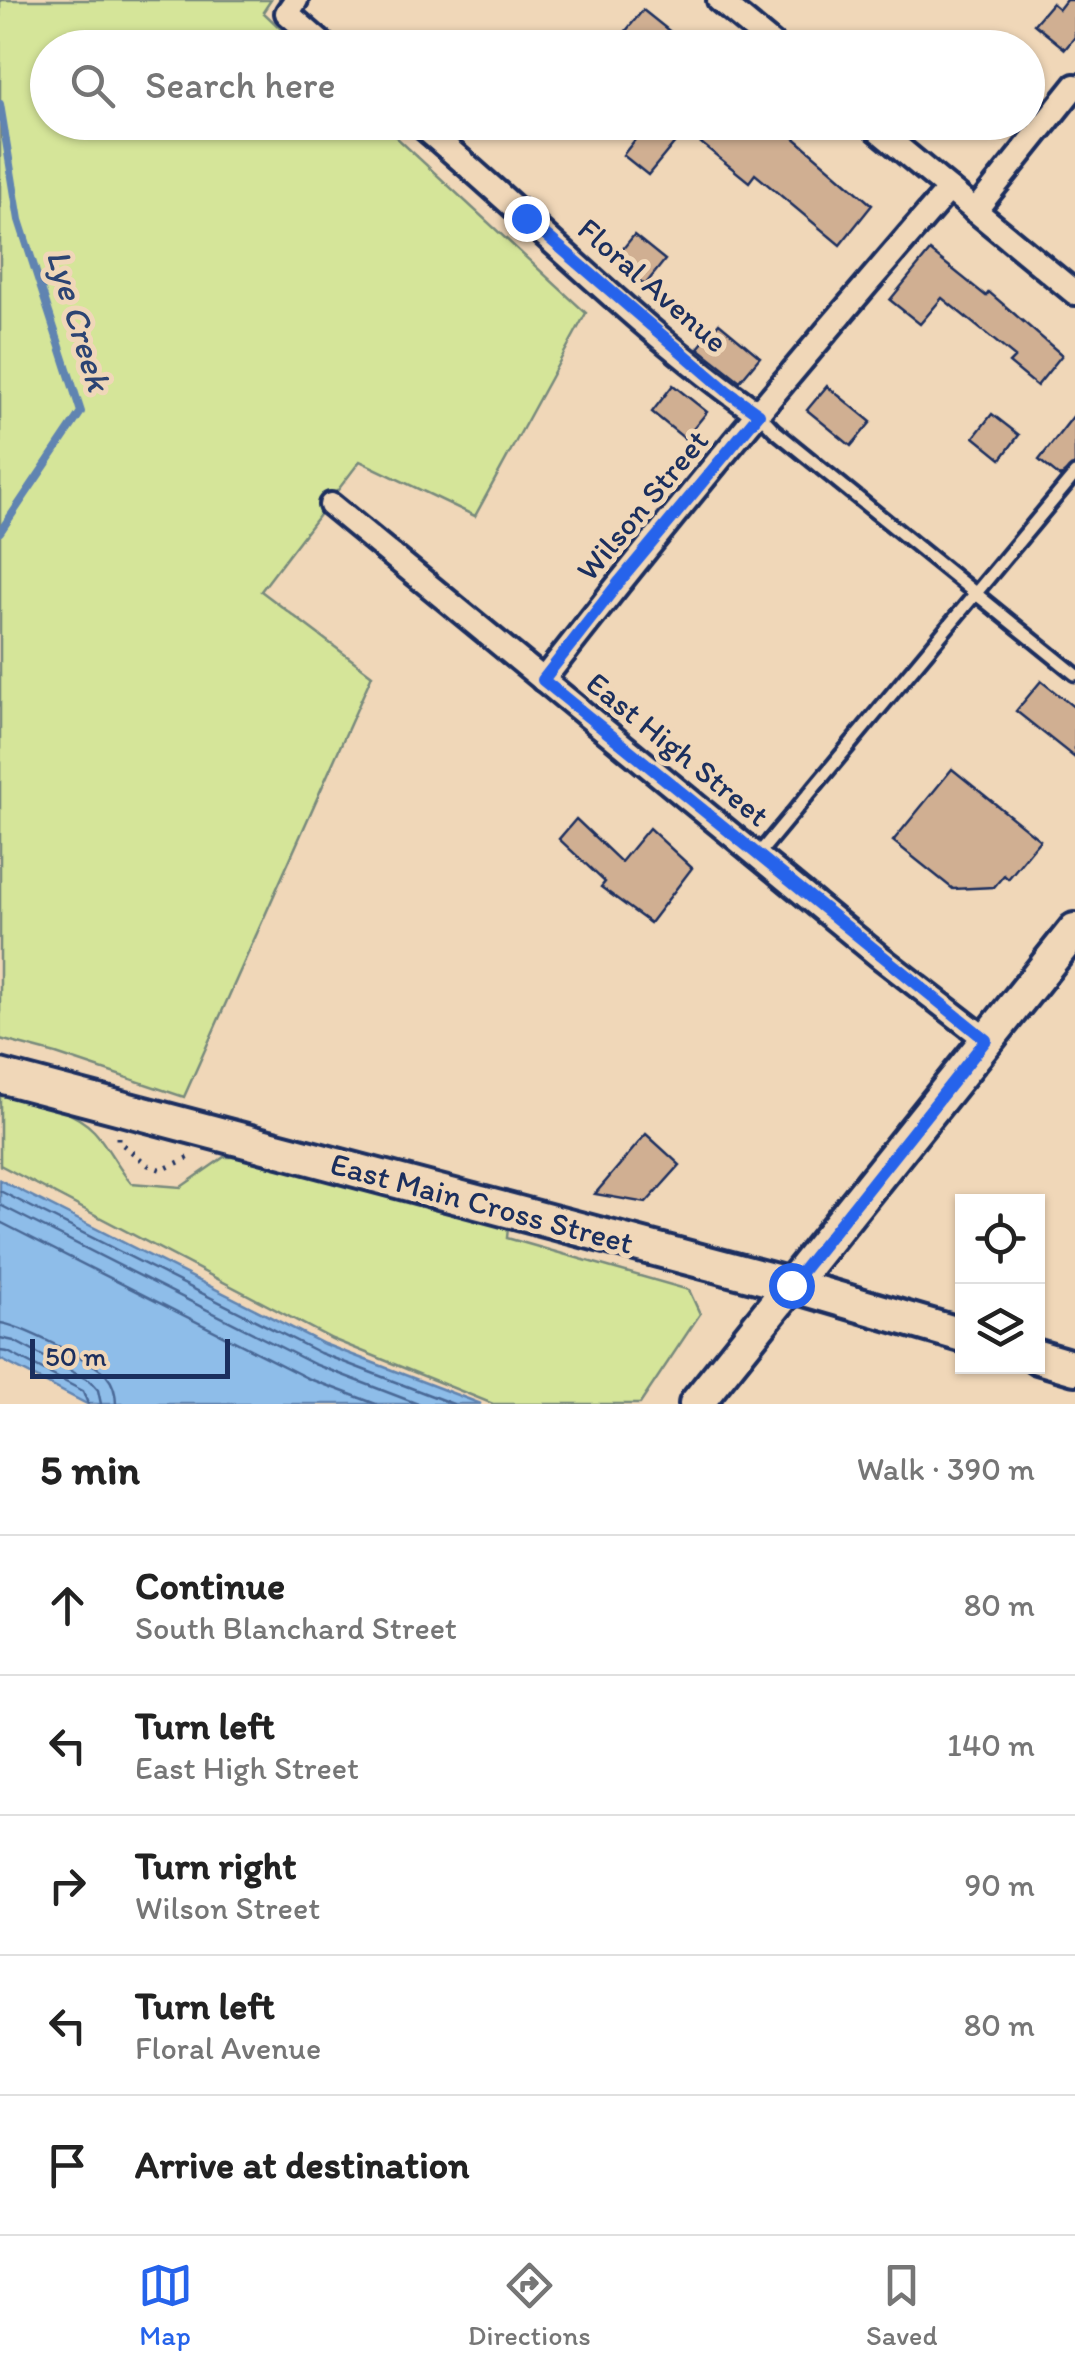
<!DOCTYPE html>
<meta charset="utf-8">
<style>
body{margin:0;font-family:Itim,sans-serif;background:#f6f6f6;color:#222}
.controls{position:absolute;right:30px;bottom:30px;display:grid;overflow:hidden;border-radius:0px;box-shadow:0 2px 8px #0004}
.controls button{width:90px;height:90px;display:grid;place-items:center;padding:0;border:0;border-bottom:2px solid #e0e0e0;background:#fff;color:#222;font:50px sans-serif}
.scale{position:absolute;left:30px;bottom:25px;width:200px;box-sizing:border-box;padding-left:10px;border:5px solid #1b2f5e;border-top:0;font-size:28px;line-height:35px;white-space:nowrap;color:#1b2f5e;-webkit-text-stroke:8px #f0d7b8;paint-order:stroke}
.stop{position:absolute;width:30px;height:30px;margin:-22px;border:8px solid #2563eb;border-radius:50%;background:#fff}
.stop.end{background:#2563eb;border-color:#fff;box-shadow:0 2px 10px #0008}
.list{margin:0;padding:0;list-style:none}
h2{display:flex;justify-content:space-between;align-items:center;height:130px;margin:0;padding:0 40px;font-size:42px}
h2 small{font-size:32px;font-weight:400;color:#767676}
.list li{display:grid;grid-template-columns:65px 1fr auto;gap:30px;align-items:center;box-sizing:border-box;height:140px;padding:0 40px;border-top:2px solid #e0e0e0}
.list b{display:block;font-size:38px;white-space:nowrap}
.list p{margin:0;font-size:32px;white-space:nowrap;color:#767676}
.list em{font-size:32px;font-style:normal;color:#767676}
.icon{flex:none;width:55px;height:55px;fill:none;stroke:currentColor;stroke-width:2;stroke-linecap:round;stroke-linejoin:round}
.map{position:relative;flex:none;width:1075px;height:1404px;overflow:hidden}
.search{position:absolute;background:#fff;box-shadow:0 2px 8px #0004;left:30px;right:30px;top:30px;height:110px;display:flex;align-items:center;gap:25px;box-sizing:border-box;padding:0 35px;border-radius:55px;color:#767676;font-size:38px}
.sheet{height:830px;background:#fff}
nav{display:flex;justify-content:space-around;align-items:center;box-sizing:border-box;height:140px;border-top:2px solid #e0e0e0;background:#fff;font-size:28px;color:#767676}
nav a{display:grid;justify-items:center;gap:5px}
nav .on{color:#2563eb}
.map>svg:first-child{display:block}
.green{fill:#d5e599;stroke:#788a7c;stroke-width:2.5}
.water{fill:#8ebde9;stroke:#6084b1;stroke-width:2.5}
.lines{fill:none;stroke-linecap:round;stroke-linejoin:round}
.shore{stroke:#496896;stroke-width:2.5}
.stream{stroke:#6084b1;stroke-width:8}
.building{fill:#d0af92;stroke:#1b2f5e;stroke-width:2.5}
.service-casing{stroke:#1b2f5e;stroke-width:19}
.minor-casing{stroke:#1b2f5e;stroke-width:30}
.secondary-casing{stroke:#1b2f5e;stroke-width:40}
.path{stroke:#1b2f5e;stroke-width:5;stroke-dasharray:2.5 8;stroke-linecap:butt}
.service{stroke:#f0d7b8;stroke-width:11}
.minor{stroke:#f0d7b8;stroke-width:22}
.secondary{stroke:#f0d7b8;stroke-width:32}
.route{stroke:#2563eb;stroke-width:12}
.labels{text-anchor:middle;stroke-width:10;stroke-linejoin:round;paint-order:stroke}
.street-label{font-size:32px;fill:#1b2f5e;stroke:#f0d7b8}
.water-label{font-size:35px;font-style:italic;fill:#2c4473;stroke:#f0d7b8}
</style>
<div class="map">
<svg width="1075" height="1404" viewBox="0 0 1075 1404">
<rect width="100%" height="100%" fill="#f0d7b8"/>
<filter id="ink" filterUnits="userSpaceOnUse"><feTurbulence type="fractalNoise" baseFrequency=".01" numOctaves="2"/><feDisplacementMap in="SourceGraphic" scale="20" xChannelSelector="R" yChannelSelector="G"/><feConvolveMatrix kernelMatrix="1 2 1 2 8 2 1 2 1" color-interpolation-filters="sRGB"/></filter>
<g filter="url(#ink)">
<g class="green">
<polygon points="0,0 271,0 263,12 300,47 48,48 48,122 381,123 586,313 475,516 360,461 261,591 372,675 184,1097 56,1054 0,1039"/>
<path d="M0 1090C30 1099 72 1108 94 1131 108 1146 117 1167 131 1183L181 1187 224 1157H250L508 1228 507 1238 689 1290 700 1314 640 1404H493L332 1339 0 1165Z"/>
</g>
<polygon class="water" points="0,1180 324,1344 481,1404 87,1404 0,1359"/>
<g class="lines">
<g class="shore">
<polyline points="0,1191 320,1353 453,1404"/>
<polyline points="0,1205 314,1364 418,1404"/>
<polyline points="0,1222 307,1378 376,1404"/>
<path d="M0 1323C16 1324 95 1362 106 1375 113 1383 116 1393 116 1404"/>
<polyline points="0,1338 14,1341 90,1381 98,1390 101,1404"/>
<polyline points="0,1351 8,1352 83,1391 88,1404"/>
</g>
<polyline class="stream" points="0,104 19,220 81,412 0,532"/>
</g>
<g class="building">
<polygon points="1066,0 1075,0 1075,37 1065,49 1034,24 1052,3 1059,9"/>
<polygon points="643,10 673,34 662,48 612,48"/>
<polygon points="649,122 776,122 872,205 840,245 755,174 749,182 685,130 648,175 623,155"/>
<polygon points="634,235 665,260 645,285 614,260"/>
<polygon points="930,251 986,296 989,292 1062,355 1037,386 1009,363 1015,357 942,298 920,324 890,300"/>
<polygon points="719,323 760,357 740,381 698,348"/>
<polygon points="673,385 707,412 685,439 652,412"/>
<polygon points="827,386 871,422 851,446 807,410"/>
<polygon points="992,414 1019,435 1001,459 974,437"/>
<polygon points="1075,414 1075,465 1060,477 1039,460"/>
<polygon points="1041,681 1075,708 1075,758 1016,711"/>
<polygon points="952,769 1040,840 1008,879 1004,875 994,887 953,889 893,841"/>
<polygon points="576,819 621,862 649,828 692,868 650,923 601,887 605,882 559,839"/>
<polygon points="646,1134 680,1165 646,1203 595,1194"/>
</g>
<g class="lines">
<g class="service-casing">
<g id="service">
<polyline points="759,414 774,430 1075,674"/>
<polyline points="757,856 1075,474"/>
</g>
</g>
<g class="minor-casing">
<g id="minor">
<polyline points="296,0 287,13 327,48"/>
<polyline points="719,0 777,48"/>
<path d="M417 122C532 218 637 329 759 414"/>
<polyline points="868,122 1075,293"/>
<polyline points="975,211 1075,86"/>
<polyline points="331,505 880,957 987,1040"/>
<path d="M543 680C673 513 809 349 949 189"/>
</g>
</g>
<g class="secondary-casing">
<g id="secondary">
<polyline points="0,1076 791,1285 962,1335"/>
<polyline points="1038,1357 1075,1368"/>
<polyline points="696,1404 1075,930"/>
</g>
</g>
<polyline class="path" points="118,1137 118,1141 148,1165 162,1170 190,1157"/>
<use href="#service" class="service"/>
<use href="#minor" class="minor"/>
<use href="#secondary" class="secondary"/>
</g>
</g>
<g class="lines" filter="url(#ink)">
<polyline class="route" points="526,218 728,392 759,414 620,581 543,680 986,1040 791,1285"/>
</g>
<g class="labels">
<g class="street-label">
<text transform="translate(653 285) rotate(41)" y="11">Floral Avenue</text>
<text transform="translate(642 505) rotate(-50)" y="11">Wilson Street</text>
<text transform="translate(678 749) rotate(39)" y="11">East High Street</text>
<text transform="translate(482 1203) rotate(15)" y="11">East Main Cross Street</text>
</g>
<g class="water-label">
<text transform="translate(79 320) rotate(73)" y="12">Lye Creek</text>
</g>
</g>
</svg>
<div class="controls">
<button><svg class="icon" aria-label="locate" viewBox="0 0 24 24"><circle cx="12" cy="12" r="6"/><path d="M12 2v4M12 18v4M2 12h4M18 12h4"/></svg></button>
<button><svg class="icon" aria-label="layers" viewBox="0 0 24 24"><path d="M12 4l9 5-9 5-9-5zM3 14l9 5 9-5"/></svg></button>
</div>
<div class="scale">50 m</div>
<div class="stop" style="left:791px;top:1285px"></div>
<div class="stop end" style="left:526px;top:218px"></div>
<div class="search"><svg class="icon" aria-label="search" viewBox="0 0 24 24"><circle cx="10" cy="10" r="6"/><path d="M15 15l6 6"/></svg>Search here</div>
</div>
<section class="sheet">
<h2>5 min<small>Walk · 390 m</small></h2>
<ul class="list">
<li><svg class="icon" aria-label="ahead" viewBox="0 0 24 24"><path d="M12 20V5M6 11l6-6 6 6"/></svg><div><b>Continue</b><p>South Blanchard Street</p></div><em>80 m</em></li>
<li><svg class="icon" aria-label="left" viewBox="0 0 24 24"><path d="M17 20v-9H6M10 6l-5 5 5 5"/></svg><div><b>Turn left</b><p>East High Street</p></div><em>140 m</em></li>
<li><svg class="icon" aria-label="right" viewBox="0 0 24 24"><path d="M7 20v-9h11M14 6l5 5-5 5"/></svg><div><b>Turn right</b><p>Wilson Street</p></div><em>90 m</em></li>
<li><svg class="icon" aria-label="left" viewBox="0 0 24 24"><path d="M17 20v-9H6M10 6l-5 5 5 5"/></svg><div><b>Turn left</b><p>Floral Avenue</p></div><em>80 m</em></li>
<li><svg class="icon" aria-label="arrive" viewBox="0 0 24 24"><path d="M6 21V4h12l-3 4 3 4H6"/></svg><div><b>Arrive at destination</b></div></li>
</ul>
</section>
<nav>
<a class="on"><svg class="icon" aria-label="map" viewBox="0 0 24 24"><path d="M3 6l6-2 6 2 6-2v14l-6 2-6-2-6 2zM9 4v14M15 6v14"/></svg>Map</a>
<a><svg class="icon" aria-label="directions" viewBox="0 0 24 24"><path d="M12 3l9 9-9 9-9-9zM9 14v-3h6M13 9l2 2-2 2"/></svg>Directions</a>
<a><svg class="icon" aria-label="saved" viewBox="0 0 24 24"><path d="M7 4h10v16l-5-4-5 4z"/></svg>Saved</a>
</nav>
